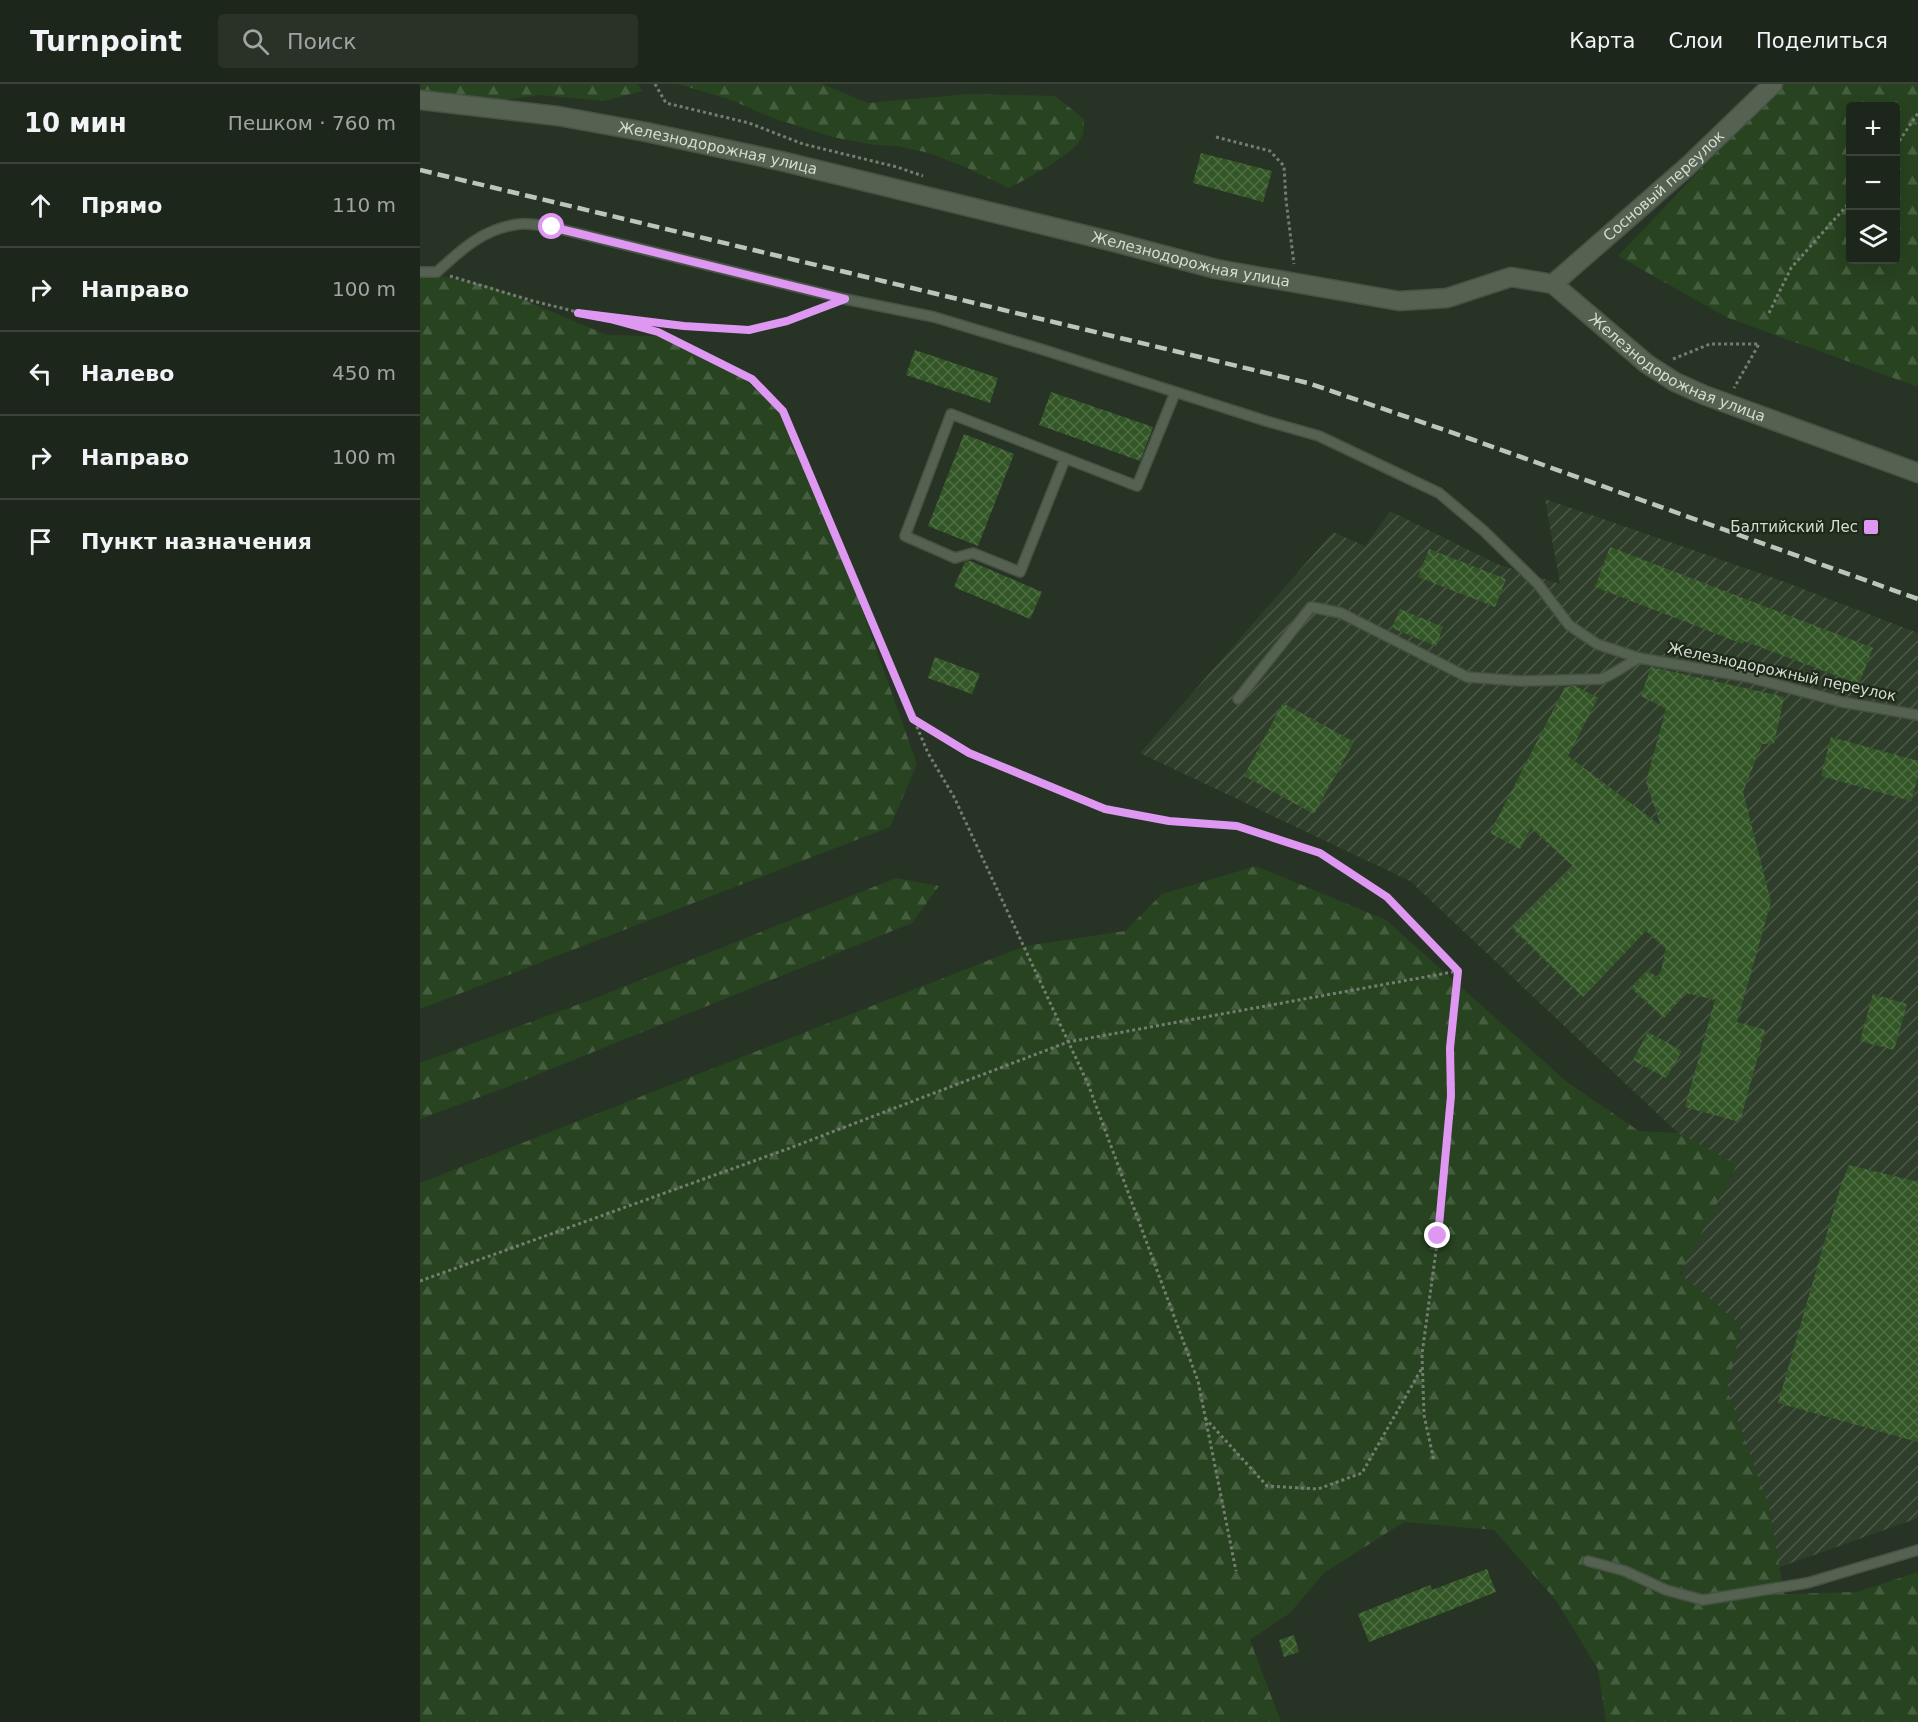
<!DOCTYPE html>
<html lang="ru">
<meta charset="utf-8">
<style>
body{margin:0;font-family:"DejaVu Sans",sans-serif;background:#2a3228;color:#f1f3f6}
.controls{position:absolute;right:18px;top:18px;display:grid;overflow:hidden;border-radius:6px;box-shadow:0 6px 24px #0002}
.controls button{width:54px;height:54px;display:grid;place-items:center;padding:0;border:0;border-bottom:2px solid #3b433a;background:#1d261b;color:#f1f3f6;font:30px sans-serif}
.stop{position:absolute;width:18px;height:18px;margin:-14px;border:4px solid #de98f2;border-radius:50%;background:#fff}
.stop.end{background:#de98f2;border-color:#fff;box-shadow:0 2px 6px #0008}
.list{margin:0;padding:0;list-style:none}
h2{display:flex;justify-content:space-between;align-items:center;height:78px;margin:0;padding:0 24px;font-size:26px}
h2 small{font-size:20px;font-weight:400;color:#a0a5a3}
.list li{display:grid;grid-template-columns:39px 1fr auto;gap:18px;align-items:center;box-sizing:border-box;height:84px;padding:0 24px;border-top:2px solid #3b433a}
.list b{display:block;font-size:22px;white-space:nowrap}
.list em{font-size:20px;font-style:normal;color:#a0a5a3}
.icon{flex:none;width:33px;height:33px;fill:none;stroke:currentColor;stroke-width:2;stroke-linecap:round;stroke-linejoin:round}
.map{position:relative;flex:none;width:1498px;height:1638px;overflow:hidden}
header{display:flex;align-items:center;gap:36px;box-sizing:border-box;height:84px;padding:0 30px;background:#1d261b;border-bottom:2px solid #3b433a}
header strong{font-size:28px}
nav{display:flex;gap:33px;margin-inline-start:auto;font-size:21px}
.search{width:420px;height:54px;background:#2a3228;display:flex;align-items:center;gap:15px;box-sizing:border-box;padding:0 21px;border-radius:6px;color:#a0a5a3;font-size:22px}
main{display:flex}
aside{flex:1;background:#1d261b}
.map>svg:first-child{display:block}
.industrial{fill:url(#industrial-furrows)}
.forest{fill:url(#forest-firs);fill-rule:evenodd}
.building{fill:url(#building-cross-hatch)}
.lines{fill:none;stroke-linecap:round;stroke-linejoin:round}
.lane-casing{stroke:#475144;stroke-width:12}
.street-casing{stroke:#475144;stroke-width:21}
.secondary-casing{stroke:#475144;stroke-width:21}
.path{stroke:#737e71;stroke-width:3;stroke-dasharray:3 3;stroke-linecap:butt}
.lane{stroke:#556251;stroke-width:9}
.street{stroke:#556251;stroke-width:18}
.secondary{stroke:#556251;stroke-width:18}
.rail{stroke:#bdc6bb;stroke-width:4.5;stroke-dasharray:12 6;stroke-linecap:butt}
.route{stroke:#de98f2;stroke-width:8}
.poi-dot{fill:#de98f2;stroke:#1e291a;stroke-width:2}
.labels{text-anchor:middle;stroke-width:4.5;stroke-linejoin:round;paint-order:stroke}
.street-label{font-size:15px;fill:#d5ddd3;stroke:#1e291a}
.poi-label{font-size:15px;fill:#d5ddd3;stroke:#1e291a;text-anchor:end}
</style>
<header>
<strong>Turnpoint</strong>
<div class="search"><svg class="icon" aria-label="search" viewBox="0 0 24 24"><circle cx="10" cy="10" r="6"/><path d="M15 15l6 6"/></svg>Поиск</div>
<nav><a>Карта</a><a>Слои</a><a>Поделиться</a></nav>
</header>
<main>
<aside>
<h2>10 мин<small>Пешком · 760 m</small></h2>
<ul class="list">
<li><svg class="icon" aria-label="ahead" viewBox="0 0 24 24"><path d="M12 20V5M6 11l6-6 6 6"/></svg><div><b>Прямо</b></div><em>110 m</em></li>
<li><svg class="icon" aria-label="right" viewBox="0 0 24 24"><path d="M7 20v-9h11M14 6l5 5-5 5"/></svg><div><b>Направо</b></div><em>100 m</em></li>
<li><svg class="icon" aria-label="left" viewBox="0 0 24 24"><path d="M17 20v-9H6M10 6l-5 5 5 5"/></svg><div><b>Налево</b></div><em>450 m</em></li>
<li><svg class="icon" aria-label="right" viewBox="0 0 24 24"><path d="M7 20v-9h11M14 6l5 5-5 5"/></svg><div><b>Направо</b></div><em>100 m</em></li>
<li><svg class="icon" aria-label="arrive" viewBox="0 0 24 24"><path d="M6 21V4h12l-3 4 3 4H6"/></svg><div><b>Пункт назначения</b></div></li>
</ul>
</aside>
<div class="map">
<svg width="1498" height="1638" viewBox="0 0 1498 1638">
<defs>
<pattern id="industrial-furrows" width="10" height="10" patternUnits="userSpaceOnUse" patternTransform="scale(1.5)"><rect width="10" height="10" fill="#2f3e2a"/><path d="M-1 1l2-2M0 10L10 0M9 11l2-2" fill="none" stroke="#4c5948"/></pattern>
<pattern id="forest-firs" width="22" height="20" patternUnits="userSpaceOnUse" patternTransform="scale(1.5)"><rect width="22" height="20" fill="#284320"/><path d="M5 1l3.5 6h-7zM16 11l3.5 6h-7z" fill="#465e40"/></pattern>
<pattern id="building-cross-hatch" width="8" height="8" patternUnits="userSpaceOnUse" patternTransform="scale(1.5)"><rect width="8" height="8" fill="#335627"/><path d="M0 0l8 8M0 8l8-8" fill="none" stroke="#506e45"/></pattern>
</defs>
<rect width="100%" height="100%" fill="#273324"/>
<polygon class="industrial" points="1125,415 1354,494 1498,549 1498,1434 1321,1497 1264,1266 1258,1049 990,797 720,669 913,448 945,462 970,427 1077,480 1140,500"/>
<g class="forest">
<polygon points="0,0 217,0 223,7 183,17 120,11 57,20 0,17"/>
<path d="M258 0H402L448 19 550 10 635 12 664 35C664 40 664 48 662 53 655 70 606 95 589 104L545 83 509 69 477 62 455 61 412 53 353 34 311 16Z"/>
<path d="M1362 0H1498V303L1306 233 1198 172ZM1430 22H1476V176H1430Z"/>
<polygon points="0,187 73,203 187,251 238,252 324,295 360,328 433,500 497,680 470,743 0,925"/>
<polygon points="836,782 966,836 1147,998 1219,1047 1259,1049 1317,1081 1260,1190 1321,1241 1307,1306 1349,1423 1364,1510 1437,1508 1498,1488 1498,1638 1186,1638 1178,1585 1135,1515 1074,1446 984,1438 904,1489 870,1529 830,1556 861,1638 0,1638 0,1099 605,862 705,847 742,810"/>
<polygon points="476,794 519,802 492,839 87,1003 0,1035 0,979 178,913"/>
</g>
<g class="building">
<polygon points="781,69 852,87 843,118 773,99"/>
<polygon points="495,266 578,294 570,319 486,291"/>
<polygon points="631,308 733,343 720,377 619,341"/>
<polygon points="544,350 594,370 558,462 508,442"/>
<polygon points="1190,463 1453,564 1439,600 1324,557 1323,560 1175,503"/>
<polygon points="1009,465 1086,495 1075,523 998,493"/>
<polygon points="550,477 622,508 610,535 534,503 545,478"/>
<polygon points="980,525 1023,543 1016,562 972,544"/>
<polygon points="515,573 560,590 552,610 508,594"/>
<polygon points="1231,583 1364,613 1354,660 1342,660 1323,708 1351,818 1317,938 1345,946 1320,1038 1265,1023 1295,916 1266,909 1244,934 1211,904 1228,886 1239,895 1246,865 1226,847 1163,913 1092,844 1153,782 1111,744 1100,765 1070,749 1145,603 1155,602 1178,614 1148,672 1241,742 1226,698 1246,625 1221,612"/>
<polygon points="863,619 934,658 894,730 824,692"/>
<polygon points="1411,653 1498,677 1498,693 1491,717 1401,692"/>
<polygon points="1453,910 1487,920 1474,966 1440,957"/>
<polygon points="1228,948 1262,967 1246,994 1213,976"/>
<polygon points="1429,1081 1498,1098 1498,1358 1358,1319 1420,1104"/>
<polygon points="1067,1485 1076,1508 949,1558 938,1530 1010,1501 1012,1506"/>
<polygon points="874,1551 879,1568 864,1573 859,1556"/>
</g>
<g class="lines">
<g class="lane-casing">
<g id="lane">
<path d="M0 188H17C42 165 64 144 100 140 110 139 122 142 132 143L425 215 514 233 624 266 846 337 899 352 1019 409 1064 447 1118 500 1149 541 1177 560 1219 574"/>
<polyline points="645,375 600,488 553,469 535,474 485,452 531,330 717,402 755,309"/>
<path d="M818 615 891 523 921 529 1047 593 1101 597 1181 595C1195 590 1205 581 1219 574L1328 593 1422 618 1498 631"/>
<polyline points="1168,1477 1205,1487 1246,1506 1283,1516 1387,1499 1498,1466"/>
</g>
</g>
<g class="street-casing">
<g id="street">
<path id="s1" d="M1133 200 1268 82 1353 0"/>
</g>
</g>
<g class="secondary-casing">
<g id="secondary">
<path id="s2" d="M0 16 138 32 226 48 361 77 694 158 796 185 979 217 1027 214 1091 193 1133 200 1227 280 1255 298 1284 311 1498 389"/>
</g>
</g>
<g class="path">
<polyline points="235,0 246,19 329,39 383,60 477,83 503,92"/>
<polyline points="796,53 850,67 864,82 866,116 874,180"/>
<polyline points="1476,62 1498,29"/>
<polyline points="30,192 113,217 238,248 332,295 363,326 508,669 534,713 668,1000 778,1297 816,1487"/>
<polyline points="1349,229 1371,184 1430,118"/>
<polyline points="192,234 264,242 329,246 367,237 404,223"/>
<polyline points="1253,275 1290,260 1339,260 1314,304"/>
<polyline points="493,635 549,669 685,725 749,737 817,742 900,769 967,813 1038,887 1030,964 1031,1012 1018,1152 1002,1270 1004,1331 1014,1377"/>
<polyline points="0,1197 370,1064 648,958 1038,887"/>
<polyline points="785,1334 847,1402 898,1405 942,1389 1002,1284"/>
</g>
<use href="#lane" class="lane"/>
<use href="#street" class="street"/>
<use href="#secondary" class="secondary"/>
<polyline class="rail" points="0,86 888,299 1048,354 1498,515"/>
</g>
<g class="lines">
<polyline class="route" points="132,143 425,215 367,237 329,246 264,242 158,229 190,235 238,248 332,295 363,327 493,635 549,669 685,725 749,737 817,742 900,769 967,813 1038,887 1030,964 1031,1012 1018,1152"/>
</g>
<rect class="poi-dot" x="1443" y="435" width="16" height="16" rx="3"/>
<g class="labels">
<g class="street-label">
<text dy="5" stroke="none"><textPath href="#s2" startOffset="302">Железнодорожная улица</textPath></text>
<text dy="5" stroke="none"><textPath href="#s1" startOffset="148">Сосновый переулок</textPath></text>
<text dy="5" stroke="none"><textPath href="#s2" startOffset="788">Железнодорожная улица</textPath></text>
<text dy="5" stroke="none"><textPath href="#s2" startOffset="1310">Железнодорожная улица</textPath></text>
<text transform="translate(1362 588) rotate(12)" y="5">Железнодорожный переулок</text>
</g>
<g class="poi-label">
<text x="1438" y="448">Балтийский Лес</text>
</g>
</g>
</svg>
<div class="controls">
<button>+</button>
<button>−</button>
<button><svg class="icon" aria-label="layers" viewBox="0 0 24 24"><path d="M12 4l9 5-9 5-9-5zM3 14l9 5 9-5"/></svg></button>
</div>
<div class="stop" style="left:132px;top:143px"></div>
<div class="stop end" style="left:1018px;top:1152px"></div>
</div>
</main>
